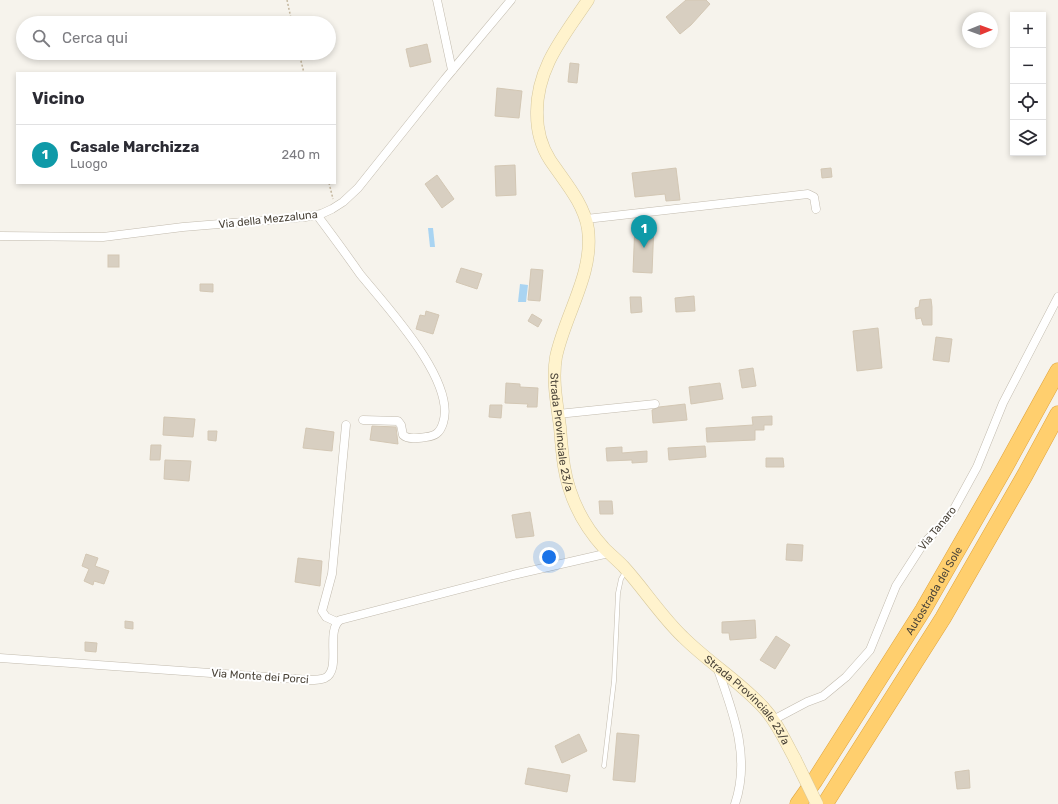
<!DOCTYPE html>
<html lang="it">
<meta charset="utf-8">
<style>
body{margin:0;font-family:Rubik,sans-serif;background:#f7f7f7;color:#2b2b33}
.controls{position:absolute;right:12px;top:12px;display:grid;overflow:hidden;border-radius:0px;box-shadow:0 2px 6px #0003}
.controls button{width:36px;height:36px;display:grid;place-items:center;padding:0;border:0;border-bottom:1px solid #e1e1e2;background:#fff;color:#2b2b33;font:20px sans-serif}
.compass{position:absolute;left:962px;top:12px;width:36px;height:36px;border-radius:50%;background:#fff;box-shadow:0 2px 6px #0003;rotate:89deg}
.you{position:absolute;left:549px;top:557px;width:14px;height:14px;margin:-10px;border:3px solid #fff;border-radius:50%;background:#1a73e8;box-shadow:0 0 0 6px #1a73e833}
.badge{display:grid;place-items:center;width:26px;height:26px;border-radius:50%;background:#1a73e8;color:#fff;font-size:13px;font-weight:700}
.pin{position:absolute;translate:-50% -33px;filter:drop-shadow(0 1px 2px #0008)}
.pin::after{content:'';position:absolute;top:21px;width:14px;height:12px;background:inherit;clip-path:polygon(0 0,100% 0,50% 100%)}
.list{margin:0;padding:0;list-style:none}
h2{display:flex;justify-content:space-between;align-items:center;height:52px;margin:0;padding:0 16px;font-size:17px}
h2 small{font-size:13px;font-weight:400;color:#7c7c81}
.list li{display:grid;grid-template-columns:26px 1fr auto;gap:12px;align-items:center;box-sizing:border-box;height:60px;padding:0 16px;border-top:1px solid #e1e1e2}
.list b{display:block;font-size:15px;white-space:nowrap}
.list p{margin:0;font-size:13px;white-space:nowrap;color:#7c7c81}
.list em{font-size:13px;font-style:normal;color:#7c7c81}
.icon{flex:none;width:22px;height:22px;fill:none;stroke:currentColor;stroke-width:2;stroke-linecap:round;stroke-linejoin:round}
.map{position:relative;flex:none;width:1058px;height:804px;overflow:hidden}
.search{position:absolute;background:#fff;box-shadow:0 2px 6px #0003;left:16px;top:16px;width:320px;height:44px;display:flex;align-items:center;gap:10px;box-sizing:border-box;padding:0 14px;border-radius:22px;color:#7c7c81;font-size:15px}
.panel{position:absolute;background:#fff;box-shadow:0 2px 6px #0003;left:16px;top:72px;width:320px;height:112px;border-radius:0px}
.map>svg:first-child{display:block}
.water{fill:#a9d4f2}
.building{fill:#d8cfc1;stroke:#d3c7b4}
.lines{fill:none;stroke-linecap:round;stroke-linejoin:round}
.lane-casing{stroke:#c2bbae;stroke-width:5}
.street-casing{stroke:#c2bbae;stroke-width:9}
.secondary-casing{stroke:#d6c79b;stroke-width:13}
.highway-casing{stroke:#e0a43c;stroke-width:17}
.path{stroke:#c4b79f;stroke-width:1.5;stroke-dasharray:2 2;stroke-linecap:butt}
.lane{stroke:#fff;stroke-width:4}
.street{stroke:#fff;stroke-width:8}
.secondary{stroke:#fff3cd;stroke-width:12}
.highway{stroke:#ffcf6e;stroke-width:16}
.secondary-bridge-casing{stroke:#d6c79b;stroke-width:13;stroke-linecap:butt}
.secondary-bridge{stroke:#fff3cd;stroke-width:12}
.labels{text-anchor:middle;stroke-width:4;stroke-linejoin:round;paint-order:stroke}
.street-label{font-size:11px;fill:#4b4439;stroke:#fff}
</style>
<div class="map">
<svg width="1058" height="804" viewBox="0 0 1058 804">
<rect width="100%" height="100%" fill="#f6f3ec"/>
<g class="water">
<polygon points="428,228 433,228 435,247 430,247"/>
<polygon points="520,284 528,285 526,302 518,302"/>
</g>
<g class="building">
<polygon points="686,0 706,0 710,4 691,25 680,34 666,17"/>
<polygon points="427,44 431,62 410,67 406,49"/>
<polygon points="570,63 579,64 577,83 568,82"/>
<polygon points="497,88 522,91 519,118 495,116"/>
<polygon points="515,165 516,195 496,196 495,166"/>
<polygon points="676,168 680,200 666,201 665,194 635,197 632,173"/>
<polygon points="831,168 832,177 822,178 821,169"/>
<polygon points="437,175 454,199 442,208 425,184"/>
<polygon points="635,223 654,224 652,273 633,272"/>
<rect x="108" y="255" width="11" height="12"/>
<polygon points="461,268 482,274 477,289 456,282"/>
<polygon points="531,269 543,270 540,301 528,300"/>
<polygon points="200,284 213,284 213,292 200,291"/>
<polygon points="694,296 695,311 676,312 675,298"/>
<polygon points="630,297 641,297 642,312 631,313"/>
<polygon points="931,299 932,307 932,325 923,325 921,318 916,319 915,308 919,307 920,300"/>
<polygon points="426,311 439,315 433,334 416,329 420,315 425,316"/>
<polygon points="532,314 542,320 538,327 528,321"/>
<polygon points="878,328 882,368 857,371 853,331"/>
<polygon points="936,337 952,339 949,362 933,360"/>
<polygon points="753,368 756,386 742,388 739,370"/>
<polygon points="506,383 520,384 520,387 538,388 537,407 527,407 528,404 505,403"/>
<polygon points="720,383 723,399 691,404 689,387"/>
<polygon points="685,404 687,420 653,423 652,410 659,407"/>
<polygon points="490,405 502,405 501,418 489,417"/>
<polygon points="772,416 772,425 764,425 764,430 755,430 755,440 707,442 706,428 753,425 752,417"/>
<polygon points="164,417 195,419 193,437 163,435"/>
<polygon points="372,426 396,427 398,444 370,440"/>
<polygon points="306,428 334,432 332,451 303,448"/>
<polygon points="208,431 217,431 216,441 208,440"/>
<polygon points="151,445 161,445 160,460 150,460"/>
<polygon points="705,446 706,457 669,460 668,448"/>
<polygon points="622,447 622,453 647,451 647,462 632,463 632,460 607,461 606,448"/>
<polygon points="766,458 783,458 784,467 766,467"/>
<polygon points="165,460 191,461 189,481 164,479"/>
<polygon points="599,501 612,501 613,514 600,514"/>
<polygon points="530,512 534,536 516,538 512,515"/>
<polygon points="787,544 803,545 802,561 786,560"/>
<polygon points="86,554 98,558 95,566 109,571 104,584 94,581 93,585 84,581 89,569 82,566"/>
<polygon points="298,558 322,561 320,586 295,582"/>
<polygon points="755,620 756,638 730,640 729,633 722,633 722,622"/>
<polygon points="125,621 133,622 133,629 125,628"/>
<polygon points="776,636 790,645 775,669 760,660"/>
<polygon points="85,642 97,643 96,652 85,651"/>
<polygon points="617,733 639,735 635,782 613,780"/>
<polygon points="579,734 587,751 562,763 555,746"/>
<polygon points="528,768 570,775 567,792 525,784"/>
<polygon points="969,770 970,788 957,789 955,772"/>
</g>
<g class="lines">
<g class="lane-casing">
<polyline id="lane" points="604,766 614,681 618,593 621,579 625,572"/>
</g>
<g class="street-casing">
<g id="street">
<polyline points="437,0 452,70"/>
<path d="M317 215C332 235 346 254 360 274 385 305 457 381 443 423 440 433 435 436 426 437 419 438 408 440 403 435L401 425 398 421 363 420"/>
<polyline points="586,219 808,194 814,197 816,209"/>
<polyline points="0,236 103,237 183,227 305,217 321,214 332,209 343,202 358,188 445,79 511,0"/>
<polyline points="558,414 655,404"/>
<polyline points="337,622 326,617 322,611 332,574 346,425"/>
<path d="M0 658 309 680C315 680 320 680 325 678 342 670 325 631 340 620L513 575 609 553"/>
<path d="M717 667C733 712 751 757 735 804"/>
<polyline points="773,720 807,702 823,696 846,677 870,650 896,586 923,544 939,528 954,509 977,467 1003,403 1058,297"/>
</g>
</g>
<g class="secondary-casing">
<g id="secondary">
<path id="s1" d="M588 0C564 36 536 68 537 114 537 131 541 146 550 160 564 181 584 203 588 229 594 274 565 314 556 357 552 380 557 404 560 427 561 440 562 453 564 466 569 497 583 525 604 548 610 554 617 560 623 566 644 589 661 616 683 637 708 662 739 681 763 707 777 722 785 741 795 759"/>
</g>
</g>
<g class="highway-casing">
<g id="highway">
<path id="s2" d="M798 804 815 780 923 610 1004 469 1058 371"/>
<polyline points="825,804 943,618 1025,475 1058,414"/>
</g>
</g>
<g class="path">
<polyline points="287,0 292,23"/>
<polyline points="299,53 304,73"/>
<polyline points="329,183 333,199"/>
</g>
<use href="#lane" class="lane"/>
<use href="#street" class="street"/>
<use href="#secondary" class="secondary"/>
<use href="#highway" class="highway"/>
<g class="secondary-bridge-casing">
<polyline id="secondary-bridge" points="795,759 817,804"/>
</g>
<use href="#secondary-bridge" class="secondary-bridge"/>
</g>
<g class="labels">
<g class="street-label">
<text transform="translate(268 219) rotate(-6)" y="4">Via della Mezzaluna</text>
<text dy="4" stroke="none"><textPath href="#s1" startOffset="464">Strada Provinciale 23/a</textPath></text>
<text transform="translate(937 528) rotate(-51)" y="4">Via Tanaro</text>
<text dy="4" stroke="none"><textPath href="#s2" startOffset="253">Autostrada del Sole</textPath></text>
<text transform="translate(260 676) rotate(4)" y="4">Via Monte dei Porci</text>
<text dy="4" stroke="none"><textPath href="#s1" startOffset="800">Strada Provinciale 23/a</textPath></text>
</g>
</g>
</svg>
<div class="controls">
<button>+</button>
<button>−</button>
<button><svg class="icon" aria-label="locate" viewBox="0 0 24 24"><circle cx="12" cy="12" r="6"/><path d="M12 2v4M12 18v4M2 12h4M18 12h4"/></svg></button>
<button><svg class="icon" aria-label="layers" viewBox="0 0 24 24"><path d="M12 4l9 5-9 5-9-5zM3 14l9 5 9-5"/></svg></button>
</div>
<svg class="compass" viewBox="-18 -18 36 36"><path d="M0-13l5 13h-10z" fill="#e53935"/><path d="M0 13l5-13h-10z" fill="#7c7c81"/></svg>
<div class="you"></div>
<div class="pin badge" style="left:644px;top:248px;background:#0f9aa8">1</div>
<div class="search"><svg class="icon" aria-label="search" viewBox="0 0 24 24"><circle cx="10" cy="10" r="6"/><path d="M15 15l6 6"/></svg>Cerca qui</div>
<section class="panel">
<h2>Vicino<small></small></h2>
<ul class="list">
<li><span class="badge" style="background:#0f9aa8">1</span><div><b>Casale Marchizza</b><p>Luogo</p></div><em>240 m</em></li>
</ul>
</section>
</div>
